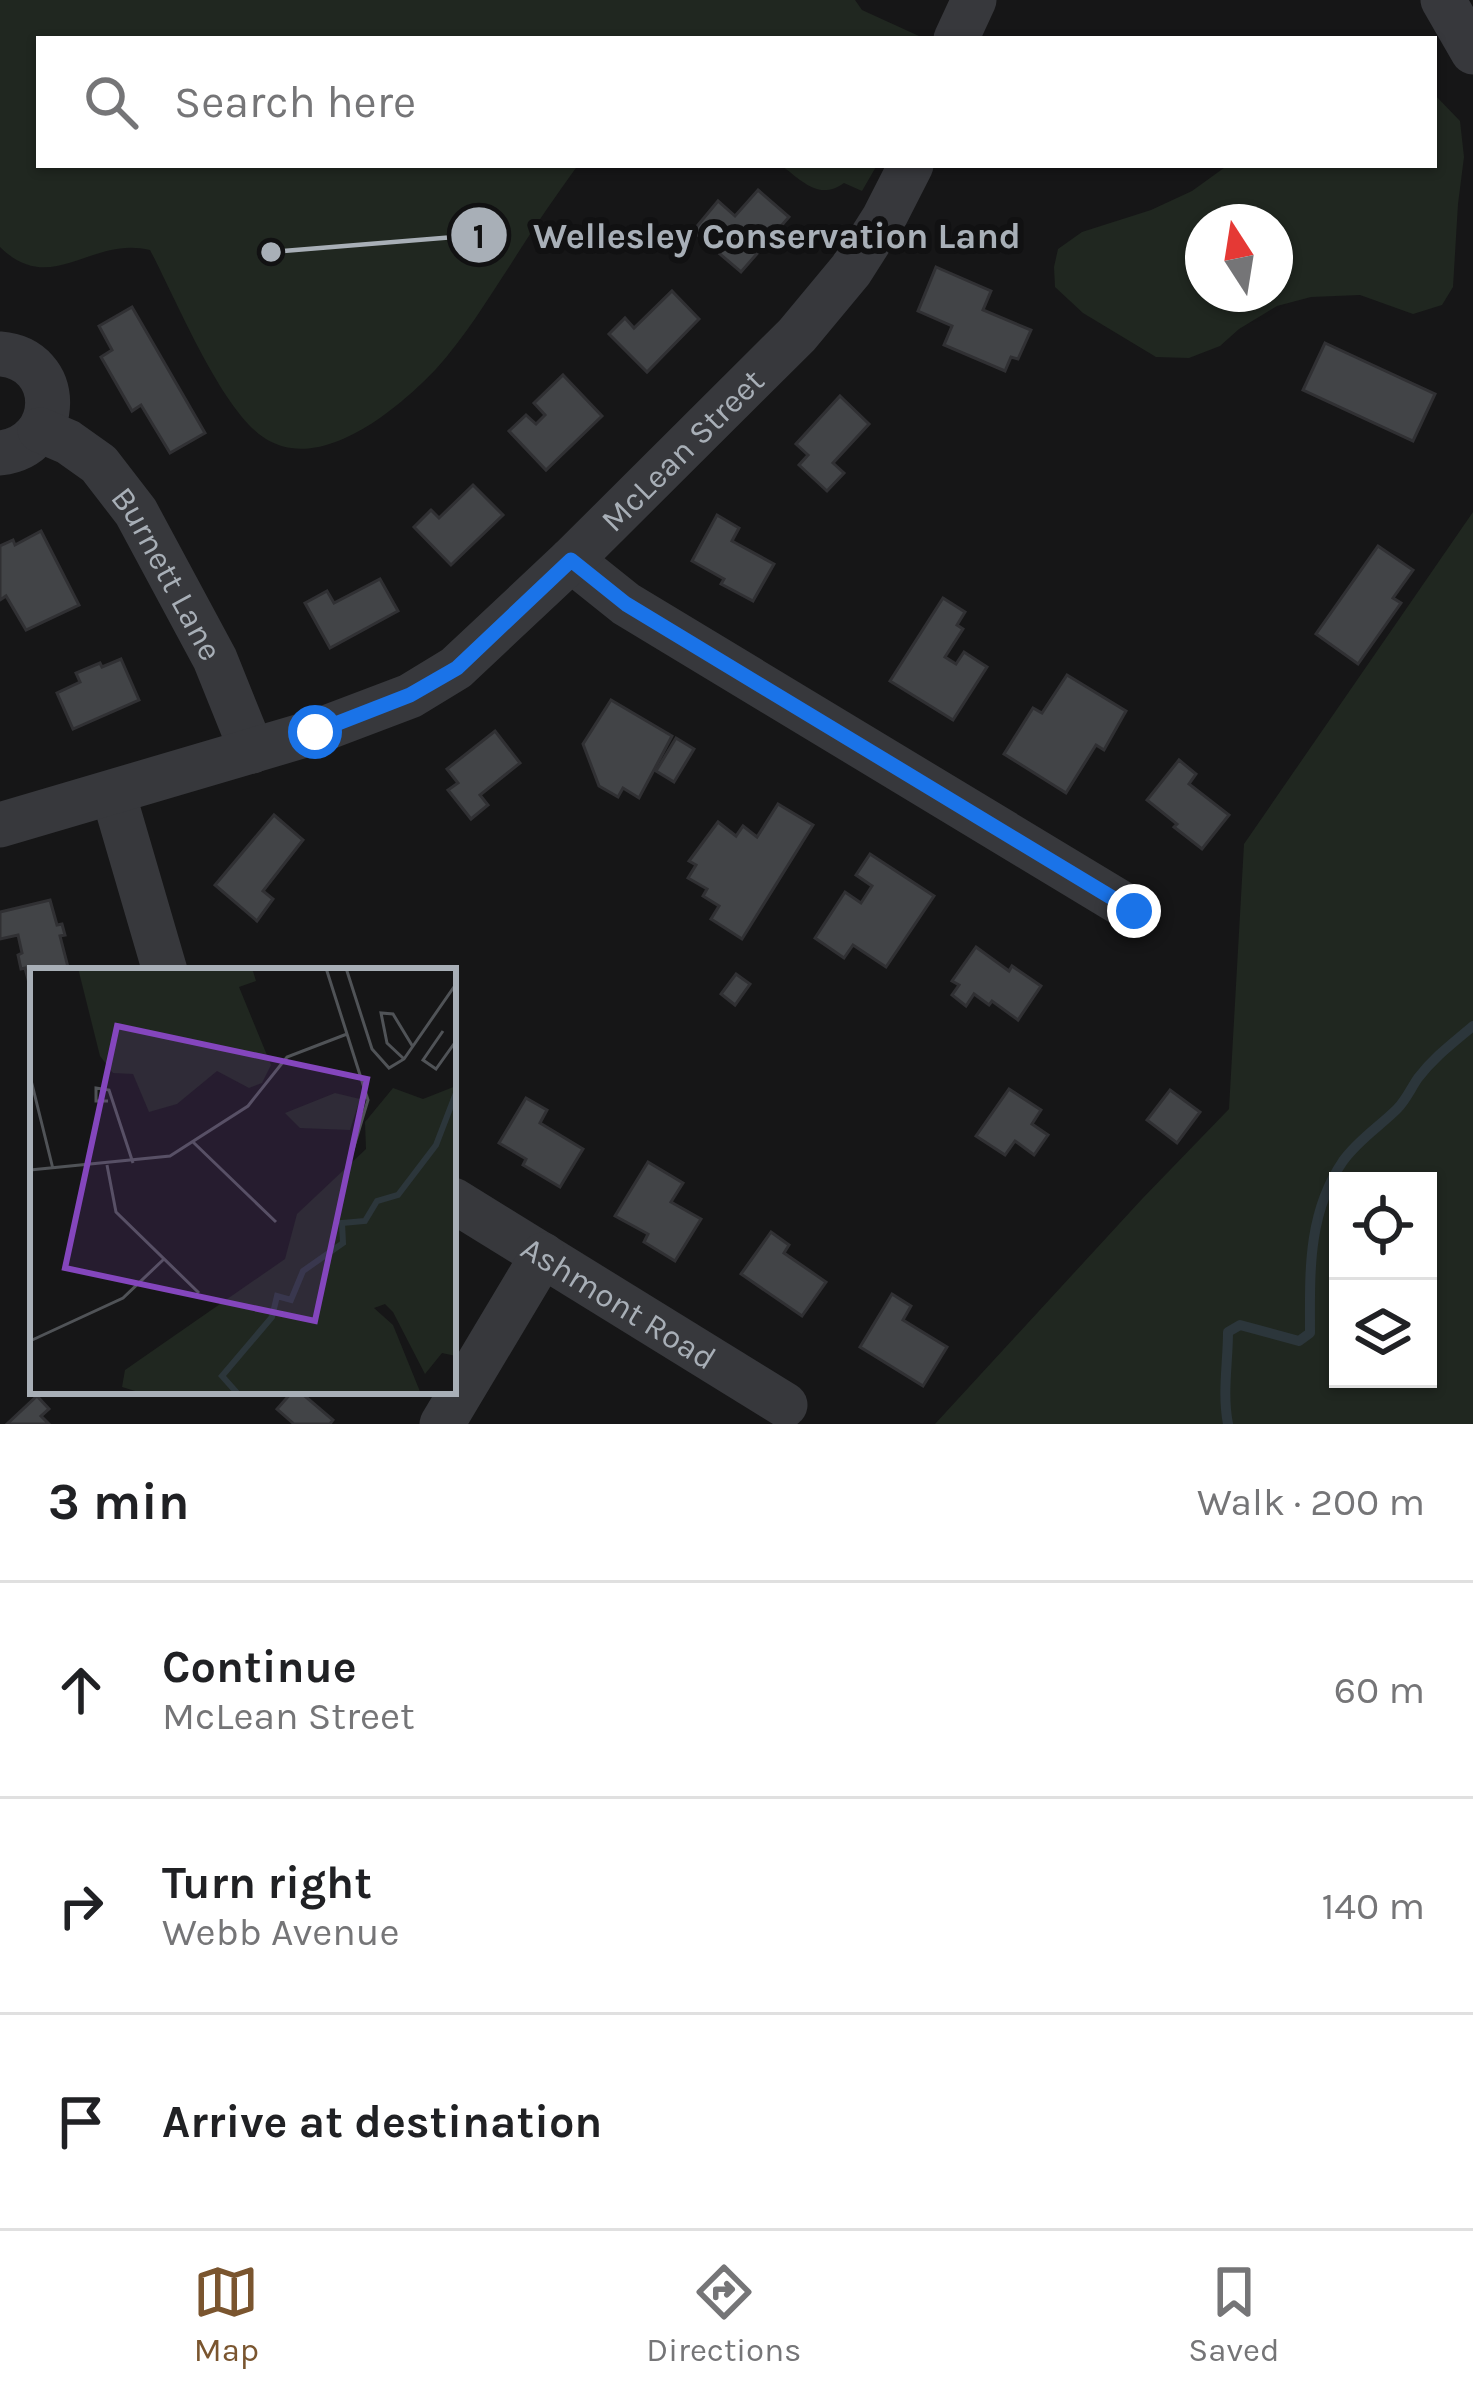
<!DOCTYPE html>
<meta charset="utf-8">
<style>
body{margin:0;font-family:Karla,sans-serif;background:#f2f2f2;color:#202124}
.controls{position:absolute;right:36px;bottom:36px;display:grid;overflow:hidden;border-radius:0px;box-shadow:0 3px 9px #0004}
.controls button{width:108px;height:108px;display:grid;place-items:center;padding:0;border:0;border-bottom:3px solid #e0e0e0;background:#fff;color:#202124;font:60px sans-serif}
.compass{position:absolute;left:1185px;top:204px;width:108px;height:108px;border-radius:50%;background:#fff;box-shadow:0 3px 9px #0004;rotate:348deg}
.stop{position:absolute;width:36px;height:36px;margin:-27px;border:9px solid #1a73e8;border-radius:50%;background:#fff}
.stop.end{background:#1a73e8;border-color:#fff;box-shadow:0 3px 12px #0008}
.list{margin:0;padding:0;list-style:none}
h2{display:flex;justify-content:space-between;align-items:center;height:156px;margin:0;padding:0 48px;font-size:51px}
h2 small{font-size:39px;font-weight:400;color:#757577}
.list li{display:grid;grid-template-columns:78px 1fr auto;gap:36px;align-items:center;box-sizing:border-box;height:216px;padding:0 48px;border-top:3px solid #e0e0e0}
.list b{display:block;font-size:45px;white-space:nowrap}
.list p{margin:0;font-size:39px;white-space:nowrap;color:#757577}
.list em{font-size:39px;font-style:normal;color:#757577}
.icon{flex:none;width:66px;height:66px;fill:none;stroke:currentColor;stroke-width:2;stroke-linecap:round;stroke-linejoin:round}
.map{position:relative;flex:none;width:1473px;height:1424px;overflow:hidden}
.search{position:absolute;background:#fff;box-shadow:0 3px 9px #0004;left:36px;right:36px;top:36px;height:132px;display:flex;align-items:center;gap:30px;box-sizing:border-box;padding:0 42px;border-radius:0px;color:#757577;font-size:45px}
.sheet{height:804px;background:#fff}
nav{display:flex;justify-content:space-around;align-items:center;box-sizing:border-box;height:168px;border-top:3px solid #e0e0e0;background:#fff;font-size:33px;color:#757577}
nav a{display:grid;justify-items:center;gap:6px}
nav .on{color:#7a552f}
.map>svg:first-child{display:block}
.green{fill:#202720;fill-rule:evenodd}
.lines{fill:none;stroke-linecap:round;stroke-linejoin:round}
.stream{stroke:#2c363b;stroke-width:10}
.building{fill:#424447;stroke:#303033;stroke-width:3}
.minor{stroke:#37383c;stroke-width:45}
.route{stroke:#1a73e8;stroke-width:15}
.labels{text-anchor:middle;stroke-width:12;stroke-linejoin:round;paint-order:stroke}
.street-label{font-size:33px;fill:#a8afb7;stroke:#111112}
.inset-river{fill:none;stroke:#2c363b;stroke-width:6}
.inset-road{fill:none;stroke:#505357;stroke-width:3}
.view{fill:#8446bd;fill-opacity:0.15;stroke:#8446bd;stroke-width:6}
.inset-edge{fill:none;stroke:#a8afb7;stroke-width:6}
.leader{fill:none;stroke:#a8afb7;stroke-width:4.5}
.callout-dot{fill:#a8afb7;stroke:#111112;stroke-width:4.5}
.mark-label{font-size:36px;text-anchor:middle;font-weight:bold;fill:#111}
.callout-label{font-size:36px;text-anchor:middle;font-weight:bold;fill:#a8afb7;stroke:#111112;stroke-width:12;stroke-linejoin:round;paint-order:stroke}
</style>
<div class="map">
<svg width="1473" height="1424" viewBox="0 0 1473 1424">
<rect width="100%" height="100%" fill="#161617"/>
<g class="green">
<path d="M0 0H855L862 10 919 36 918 39H39V165H578C555 197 532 230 511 264 488 299 465 337 436 369 398 409 319 476 263 437 220 407 176 299 150 250 91 235 52 298 0 247Z"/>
<path d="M1434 94 1460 121 1464 157 1458 204 1453 287 1442 305 1413 314 1360 295 1311 297 1277 306 1239 329 1220 346 1189 358 1156 357 1083 313 1055 287 1054 267 1058 249 1082 232 1151 210 1192 191 1228 165H1434ZM1203 222H1275V294H1203Z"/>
<path d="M781 165H877L862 191 844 183C819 201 802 181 781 165Z"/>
<path d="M1473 512V1424H935L1142 1199 1229 1109 1244 844ZM1428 1181V1379H1338V1181Z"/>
</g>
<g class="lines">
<path class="stream" d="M1228 1424C1222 1393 1228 1363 1228 1332L1240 1325 1299 1341 1310 1333C1310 1273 1307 1214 1343 1161 1358 1140 1380 1126 1397 1109 1406 1100 1411 1088 1418 1078 1434 1057 1453 1043 1473 1026"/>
</g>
<g class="building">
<polygon points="758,190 789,217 741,272 693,231 718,201 735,216"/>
<polygon points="936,267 991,291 983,310 1031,330 1018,359 1011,357 1005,371 944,345 952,326 918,311"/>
<polygon points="672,291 699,319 647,372 609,334 625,318 634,328"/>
<polygon points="132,307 205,433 170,453 141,405 132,411 101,357 112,350 99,326"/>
<polygon points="1325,343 1435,394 1413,441 1303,390"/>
<polygon points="563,375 602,416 546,470 509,431 526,415 536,424 545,415 534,403"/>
<polygon points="840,396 869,424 833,463 844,473 827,491 799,465 808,455 796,444"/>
<polygon points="473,485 503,515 451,565 414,527 431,510 439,518"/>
<polygon points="717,515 739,528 732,541 774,564 753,601 721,584 724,579 692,561"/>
<polygon points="41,531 79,605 26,630 6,596 0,600 0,546 13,540 15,545"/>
<polygon points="1378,546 1413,570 1393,598 1401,603 1358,664 1316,634"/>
<polygon points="380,579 398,611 330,648 305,603 327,591 334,603"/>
<polygon points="943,598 965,612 957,625 963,629 945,657 956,664 964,652 987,667 953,720 890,681"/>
<polygon points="121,659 139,700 73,729 57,693 80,682 76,673 100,663 102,667"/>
<polygon points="1067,675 1126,711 1104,750 1096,745 1066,793 1004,754 1033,708 1042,713"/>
<polygon points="611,700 672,736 639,798 623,788 618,797 599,786 583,744"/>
<polygon points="495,731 520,763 480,795 488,805 471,819 448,790 458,783 447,769"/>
<polygon points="676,738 694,749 674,782 656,771"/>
<polygon points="1179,760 1196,774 1189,784 1229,815 1202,849 1174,827 1177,824 1147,800"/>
<polygon points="778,804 813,825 742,939 711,919 719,906 703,896 707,889 688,878 696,865 689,861 718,822 736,836 743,826 757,837"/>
<polygon points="274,815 303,840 263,891 273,899 257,921 215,885"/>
<polygon points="870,854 934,896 886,967 853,945 844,958 815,938 845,892 861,903 872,886 856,875"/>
<polygon points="50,900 57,925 62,924 65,935 60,936 69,971 33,971 33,982 29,983 25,968 21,969 18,955 22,953 18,935 0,939 0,912"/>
<polygon points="976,947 1009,971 1012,966 1041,986 1018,1020 992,1001 989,1005 974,994 966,1006 952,995 959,985 952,981"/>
<polygon points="736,974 750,984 735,1005 721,994"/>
<polygon points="1009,1089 1041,1110 1032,1124 1048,1135 1034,1155 1015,1141 1005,1155 976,1136"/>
<polygon points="1170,1090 1200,1112 1177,1143 1147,1120"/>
<polygon points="526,1098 547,1110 540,1123 583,1149 560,1187 523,1165 526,1159 499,1143"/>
<polygon points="648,1162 683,1183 671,1202 701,1219 675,1261 644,1242 648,1234 615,1216"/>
<polygon points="771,1232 789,1245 784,1253 826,1282 802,1316 741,1274"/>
<polygon points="892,1294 911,1306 903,1320 947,1347 923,1386 860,1347"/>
<polygon points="293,1391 299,1391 333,1420 330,1424 294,1424 277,1409"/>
<polygon points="37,1396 49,1409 41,1416 49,1424 7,1424"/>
</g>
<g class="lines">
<g class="minor">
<polyline points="1443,0 1473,52"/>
<polyline points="956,39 974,0"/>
<path d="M0 354C64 359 63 446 0 453"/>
<path id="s1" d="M40 430 68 442 99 464 136 512 215 659 252 751"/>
<polyline points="571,560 626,604 1134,911"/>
<polyline points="113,793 165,971"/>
<path id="s2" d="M0 825 315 732 410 696 456 668 571 560 797 335 851 270 884 218 911 165"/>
<path id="s3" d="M453 1200 785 1405"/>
<polyline points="442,1424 543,1255"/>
</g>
</g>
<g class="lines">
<polyline class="route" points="315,732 410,695 457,668 571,560 626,604 1134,911"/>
</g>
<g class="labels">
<g class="street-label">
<text dy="12" stroke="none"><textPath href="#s2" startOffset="798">McLean Street</textPath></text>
<text dy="12" stroke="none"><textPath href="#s1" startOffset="198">Burnett Lane</textPath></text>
<text dy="12" stroke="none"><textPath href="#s3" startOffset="195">Ashmont Road</textPath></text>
</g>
</g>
<g transform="translate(30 968)">
<rect width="426" height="426" fill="#161617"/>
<path d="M48 0H222L226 13 209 19 241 97 232 115 219 120 187 103 147 136 119 144 103 106 83 105 70 88ZM426 118V388L412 385 395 406 363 344 355 336 344 340 363 357 391 426H115L92 419 95 402 255 291 267 246 336 181 335 154 363 120 393 131ZM305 125 330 131 320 162 270 160 255 145Z" fill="#202720"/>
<path class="inset-river" d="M208 426 192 408 242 349 247 328 261 332 273 303 313 275 312 255 335 253 347 233 368 227 406 177 426 125"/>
<path class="inset-road" d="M296 0 338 132 319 195M316 0 342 81 359 100 374 91 426 16M413 63 393 92 406 101 426 73M374 91 357 75 351 45 363 46 383 79M0 108 23 201M78 133H66V120L79 122 103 195M163 174 246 254M77 197 86 244 169 325M0 202 140 188 218 138 257 89 317 66M0 373 93 330 134 291"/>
<path class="view" d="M87 58 337 111 285 353 35 300Z"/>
<rect width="426" height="426" class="inset-edge"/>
</g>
<path class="leader" d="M271 252L479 235"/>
<g class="callout-dot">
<circle cx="271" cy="252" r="12"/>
<circle cx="479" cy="235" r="30"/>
</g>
<g class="mark-label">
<text x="479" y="248">1</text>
</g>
<g class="callout-label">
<text x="777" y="248">Wellesley Conservation Land</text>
</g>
</svg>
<div class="controls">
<button><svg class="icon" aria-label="locate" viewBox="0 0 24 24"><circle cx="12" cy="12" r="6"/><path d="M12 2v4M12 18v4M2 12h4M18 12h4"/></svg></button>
<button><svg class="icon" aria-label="layers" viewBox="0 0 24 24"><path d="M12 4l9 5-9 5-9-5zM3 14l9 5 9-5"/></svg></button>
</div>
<svg class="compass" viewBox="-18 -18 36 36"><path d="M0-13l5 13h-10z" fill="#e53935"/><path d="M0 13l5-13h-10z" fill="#757577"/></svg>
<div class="stop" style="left:315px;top:732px"></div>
<div class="stop end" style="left:1134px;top:911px"></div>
<div class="search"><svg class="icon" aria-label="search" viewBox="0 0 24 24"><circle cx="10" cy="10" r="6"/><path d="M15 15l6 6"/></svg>Search here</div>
</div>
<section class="sheet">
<h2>3 min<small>Walk · 200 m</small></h2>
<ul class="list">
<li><svg class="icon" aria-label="ahead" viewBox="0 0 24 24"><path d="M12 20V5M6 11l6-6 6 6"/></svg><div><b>Continue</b><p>McLean Street</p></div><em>60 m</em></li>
<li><svg class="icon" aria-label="right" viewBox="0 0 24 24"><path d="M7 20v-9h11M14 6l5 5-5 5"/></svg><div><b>Turn right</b><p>Webb Avenue</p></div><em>140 m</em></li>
<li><svg class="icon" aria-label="arrive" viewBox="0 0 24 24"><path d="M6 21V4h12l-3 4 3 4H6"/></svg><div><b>Arrive at destination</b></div></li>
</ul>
</section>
<nav>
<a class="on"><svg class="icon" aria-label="map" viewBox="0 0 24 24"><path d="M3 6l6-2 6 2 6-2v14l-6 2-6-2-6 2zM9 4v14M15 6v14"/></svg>Map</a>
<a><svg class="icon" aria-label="directions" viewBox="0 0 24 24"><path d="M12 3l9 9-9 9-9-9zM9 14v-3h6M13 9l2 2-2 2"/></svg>Directions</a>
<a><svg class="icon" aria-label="saved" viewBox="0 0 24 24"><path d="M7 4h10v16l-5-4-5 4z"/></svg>Saved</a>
</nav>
